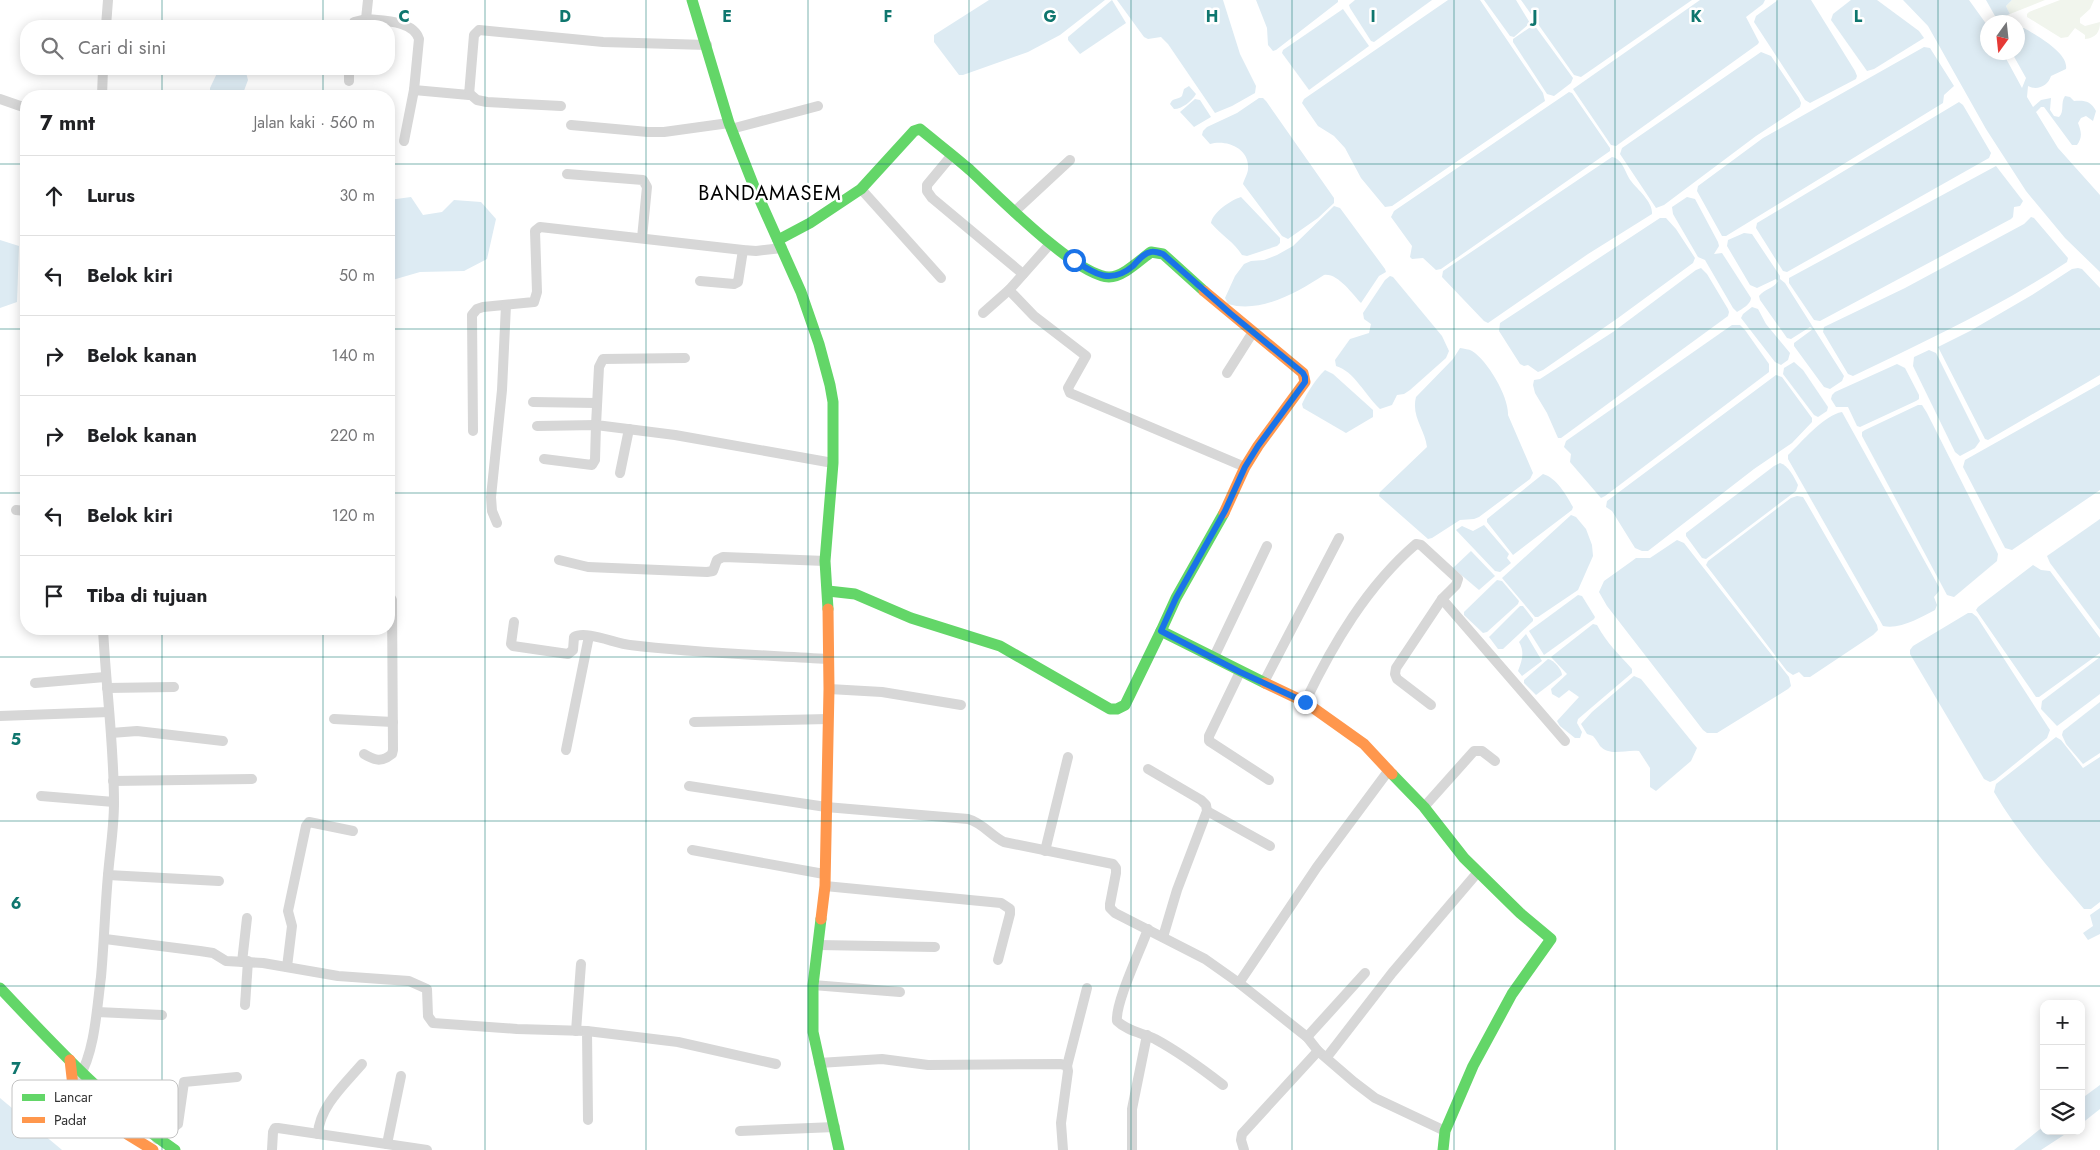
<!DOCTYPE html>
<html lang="id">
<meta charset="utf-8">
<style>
body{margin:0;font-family:Jost,sans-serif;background:#f2f2f2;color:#202124}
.controls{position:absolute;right:15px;bottom:15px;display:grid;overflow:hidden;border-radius:10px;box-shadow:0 2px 12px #0003}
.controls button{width:45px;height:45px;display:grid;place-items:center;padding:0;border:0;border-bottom:1px solid #e0e0e0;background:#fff;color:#202124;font:25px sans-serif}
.compass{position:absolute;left:1980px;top:15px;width:45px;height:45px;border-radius:50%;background:#fff;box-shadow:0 2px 12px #0003;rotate:195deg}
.stop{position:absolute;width:15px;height:15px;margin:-11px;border:4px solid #1a73e8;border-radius:50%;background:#fff}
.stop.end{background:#1a73e8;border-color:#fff;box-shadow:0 1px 5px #0008}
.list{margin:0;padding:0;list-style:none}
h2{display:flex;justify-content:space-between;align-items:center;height:65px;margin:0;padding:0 20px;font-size:21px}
h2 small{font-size:16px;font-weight:400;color:#757577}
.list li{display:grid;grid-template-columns:32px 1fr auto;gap:15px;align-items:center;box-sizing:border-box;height:80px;padding:0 20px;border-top:1px solid #e0e0e0}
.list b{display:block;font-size:19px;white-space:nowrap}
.list em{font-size:16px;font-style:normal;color:#757577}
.icon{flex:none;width:28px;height:28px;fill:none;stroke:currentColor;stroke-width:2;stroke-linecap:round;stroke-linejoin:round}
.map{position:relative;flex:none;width:2100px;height:1150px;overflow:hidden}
.search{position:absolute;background:#fff;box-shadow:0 2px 12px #0003;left:20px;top:20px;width:375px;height:55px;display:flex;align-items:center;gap:12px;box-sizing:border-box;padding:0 18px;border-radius:20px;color:#757577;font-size:19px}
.panel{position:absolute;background:#fff;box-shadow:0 2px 12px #0003;left:20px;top:90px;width:375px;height:545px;border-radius:20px}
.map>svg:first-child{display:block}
.green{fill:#f1f5ed}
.water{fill:#ddebf3}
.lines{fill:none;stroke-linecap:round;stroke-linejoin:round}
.street{stroke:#d7d7d7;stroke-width:10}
.fast{stroke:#63d668;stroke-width:11}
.slow{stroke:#ff974d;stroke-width:11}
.route{stroke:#1a73e8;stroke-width:6}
.grid{fill:none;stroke:#0f766e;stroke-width:1;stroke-opacity:0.55}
.labels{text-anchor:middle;stroke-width:5;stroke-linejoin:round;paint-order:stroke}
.quarter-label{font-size:20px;letter-spacing:1px;fill:#000;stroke:#fff}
.key{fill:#fff;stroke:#c2c2c2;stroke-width:1}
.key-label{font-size:14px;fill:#333}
.grid-label{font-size:16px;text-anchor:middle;font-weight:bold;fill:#0f766e;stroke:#fff;stroke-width:5;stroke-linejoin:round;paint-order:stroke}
</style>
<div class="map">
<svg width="2100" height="1150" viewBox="0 0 2100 1150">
<rect width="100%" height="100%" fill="#fff"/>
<g class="green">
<polygon points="2012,0 2045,0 2010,14 2006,6"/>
<path d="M2060 0H2094L2090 9 2080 18V23L2085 26 2100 22C2100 32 2096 38 2085 39V35L2075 28 2068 37 2061 38 2027 17V14L2029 12Z"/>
</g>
<g class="water">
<polygon points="989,0 1105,0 1060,35 1028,52 963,75 959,75 934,42 934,35"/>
<polygon points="1112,0 1126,23 1080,54 1068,40 1068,37"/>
<polygon points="1117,0 1223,0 1240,54 1256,86 1255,93 1232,106 1215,113 1168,44 1161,37 1148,39 1144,37"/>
<polygon points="1256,0 1338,0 1338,2 1276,50 1273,51 1268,45 1267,28"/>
<polygon points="1355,0 1432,0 1374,42 1371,41 1350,8 1349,5"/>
<polygon points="1448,0 1480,0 1543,93 1545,101 1392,206 1385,207 1361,178 1345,148 1334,136 1318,126 1302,103 1304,99"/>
<polygon points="1484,0 1516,0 1530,23 1514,37 1510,36"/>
<polygon points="1521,0 1692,0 1581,77 1574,75"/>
<polygon points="1700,0 1765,0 1763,4 1746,17 1759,42 1758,44 1616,146 1611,145 1573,89"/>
<polygon points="1778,0 1811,0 1855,71 1857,76 1856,79 1810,103 1805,100 1754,22 1756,16"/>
<polygon points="1851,0 1877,0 1919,31 1924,38 1874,69 1867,71 1831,20 1833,14"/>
<path d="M1903 0H1969L1987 25 1988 52 2003 53 2022 88 2026 78 2012 53 2018 52V30L2024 28C2036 35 2069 53 2066 69L2051 76C2048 86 2037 91 2028 86L2027 97 2033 107 2041 100 2051 98 2050 110 2054 116 2059 117C2065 111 2060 103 2065 96L2070 97 2074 101C2084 100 2091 101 2096 111L2093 121 2086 116 2081 118 2078 123C2081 131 2083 137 2077 145H2072L2044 107H2041L2036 112 2058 148 2100 195V272L2065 238 2026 191 1986 129 1928 26Z"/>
<polygon points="1986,0 2012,0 2006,6 2010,14 1999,19 1995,16"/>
<polygon points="1343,9 1369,46 1309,90 1282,53 1283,50"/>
<polygon points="1532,26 1535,26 1573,78 1571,83 1554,96 1547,94 1513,42 1513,39"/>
<polygon points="1924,47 1930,48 1954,86 1944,95 1943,103 1726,236 1722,236 1697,191 1698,186 1763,138"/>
<polygon points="1761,52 1771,56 1799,98 1801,103 1800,107 1756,136 1664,205 1656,208 1620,154 1622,148"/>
<polygon points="219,69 245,69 248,80 242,96 210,96 210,88"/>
<path d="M1189 86 1196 94C1192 101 1182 109 1174 109L1170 104C1173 97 1178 100 1182 96L1184 89Z"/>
<polygon points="1569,92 1572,93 1610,148 1610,151 1441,269 1436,270 1423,258 1412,259 1410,257 1412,246 1391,217 1394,211"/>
<path d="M1259 98H1263L1266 101 1334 198V203L1318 218 1288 239 1282 236 1243 184C1244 180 1248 173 1248 169 1250 148 1226 139 1210 144L1202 135 1203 131 1207 127 1237 113Z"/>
<polygon points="1195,99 1200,100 1211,117 1194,127 1180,112"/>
<polygon points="1959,102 1963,105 1991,153 1989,158 1787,272 1783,271 1756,228 1757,223"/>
<path d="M1612 157C1623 159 1625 173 1631 181 1638 190 1653 202 1652 214L1588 254 1488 323 1484 321 1442 277 1443 271Z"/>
<polygon points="1996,166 2023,201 2020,206 2014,207 2013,217 2011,219 1820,321 1814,320 1789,283 1789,278"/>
<polygon points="411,197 423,215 442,212 454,200 481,202 496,219 487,259 464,271 420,272 389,281 389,200"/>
<path d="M1241 197 1280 238V243L1277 246 1247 256 1242 255C1234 242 1221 235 1211 223 1213 212 1231 200 1241 197Z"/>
<path d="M1687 197 1695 199 1718 242 1719 246 1714 254 1722 253 1751 298C1751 304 1742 309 1737 312L1733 308 1705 260 1698 257 1673 214 1672 207Z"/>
<path d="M1334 206 1340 208 1385 269 1386 272 1379 276 1361 303C1352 294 1338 273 1324 275 1298 292 1260 314 1228 304L1225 298 1235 276 1244 264 1251 261 1264 260 1277 255 1293 246Z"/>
<path d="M2031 217 2034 218 2068 258 2067 262C1999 307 1926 341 1853 376L1848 374 1823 332 1824 327 1905 288 2024 224Z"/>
<polygon points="1660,218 1666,218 1676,229 1695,258 1693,263 1618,318 1543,370 1538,372 1528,365 1524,366 1520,364 1499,331 1500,323"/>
<path d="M1744 233 1752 234 1780 276V279L1785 283 1844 376 1842 381 1830 389 1824 387 1794 346V343L1813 329 1810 327 1791 339 1787 338 1760 300 1759 296C1764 289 1775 288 1778 281L1776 279 1757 288 1750 285 1727 246 1728 240Z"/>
<polygon points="0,240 19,246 17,302 0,308"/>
<polygon points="1701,268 1707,274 1728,309 1729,312 1728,316 1561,438 1558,438 1547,413 1535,393 1533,385 1534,380 1540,379 1613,332 1696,270"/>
<polygon points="2078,268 2082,269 2100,288 2100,375 1988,440 1985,439 1938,347 1970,331 2032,295 2072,269"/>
<path d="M1390 276 1393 277 1442 336 1449 351 1446 358 1410 390 1404 394 1397 395 1392 405 1380 409C1365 395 1354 371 1336 366L1335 360 1350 339 1369 333 1371 324 1364 319 1363 313 1385 280Z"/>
<polygon points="1752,307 1758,309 1766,324 1790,353 1788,360 1781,365 1775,362 1741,318 1743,314"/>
<polygon points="1732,325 1740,325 1745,330 1769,364 1769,372 1605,496 1601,498 1570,462 1571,454 1564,447 1566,441"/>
<path d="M1460 348C1464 349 1469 349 1472 351 1488 361 1509 397 1508 415L1533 473 1530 479 1479 517 1474 519 1460 520 1432 538 1428 539 1379 496 1380 492 1427 447C1425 429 1411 417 1416 397L1453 359Z"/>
<polygon points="1929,350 1936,353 1980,441 1975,448 1960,456 1955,452 1913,366 1914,357"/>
<polygon points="1794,362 1803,370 1828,407 1827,411 1818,417 1814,415 1783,374 1784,368"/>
<polygon points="1897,364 1905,368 1919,395 1919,399 1916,401 1860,427 1857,426 1848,407 1836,407 1831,399 1832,395 1835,392"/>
<path d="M1325 370 1333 374 1373 410V417L1346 433 1303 408 1302 404C1308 391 1315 380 1325 370Z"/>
<polygon points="1776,375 1782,377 1812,418 1812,422 1792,443 1754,469 1648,551 1642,551 1635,548 1612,511 1606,507 1607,501"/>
<polygon points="2100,384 2100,490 2012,550 2005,548 1963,467 1965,460"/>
<polygon points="1918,405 1922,405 1927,413 1998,554 1997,561 1954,597 1947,595 1862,436 1862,432 1865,430"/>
<path d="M1842 412 1939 587V591L1934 597 1937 605 1935 610C1921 617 1900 630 1883 626L1788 459V455C1802 442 1824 415 1842 412Z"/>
<path d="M1780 463C1788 465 1794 477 1798 485L1796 491 1706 559 1702 558 1686 536V533L1774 466Z"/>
<path d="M1543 474C1557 478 1566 495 1573 507L1572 510 1513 555 1487 522V519Z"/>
<polygon points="1797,496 1803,497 1806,502 1877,625 1878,630 1873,635 1810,677 1804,677 1799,672 1793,675 1787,671 1706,565 1708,561 1791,498"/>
<polygon points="1571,515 1576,517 1586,529 1592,545 1593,556 1578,590 1538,617 1535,617 1502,578"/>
<polygon points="2100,519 2100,630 2050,563 2047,556"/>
<polygon points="1484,525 1509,554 1507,558 1511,563 1500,572 1495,571 1456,530 1462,526 1473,531"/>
<polygon points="1677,540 1684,543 1789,677 1791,686 1788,689 1717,733 1707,733 1703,730 1607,606 1599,592 1604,581 1632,561 1636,558 1650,558"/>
<polygon points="1471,551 1495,576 1479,590 1453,568"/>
<polygon points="2033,565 2041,570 2050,571 2100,638 2100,653 2039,697 2036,697 1976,610 1978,607"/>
<polygon points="1497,580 1502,581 1519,601 1518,604 1487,632 1483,633 1464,615 1464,612"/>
<polygon points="1578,595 1582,596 1595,617 1594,619 1544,655 1529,631"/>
<polygon points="1520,606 1523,606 1533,619 1533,621 1503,649 1498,649 1489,637"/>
<polygon points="1968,613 1972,613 1977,617 2050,730 2047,738 1995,780 1990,782 1984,779 1910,654 1910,650 1913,646"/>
<path d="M1593 624 1597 625C1608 645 1618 653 1632 669V673L1578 719 1577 723 1582 732 1580 738H1575L1560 726 1557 721 1579 697 1569 690 1559 698 1552 694 1551 689 1567 674 1551 657Z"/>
<path d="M1526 634 1542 661 1522 676 1518 671C1522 661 1525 652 1519 642Z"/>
<polygon points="2100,657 2100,694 2057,726 2041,709 2042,701"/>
<path d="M1548 659C1554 660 1562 670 1562 675L1536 695 1524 683V680Z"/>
<path d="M1634 676 1641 679 1697 748 1691 761 1656 791 1650 787V768L1639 751C1626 749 1610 757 1600 746 1598 743 1596 739 1593 736L1587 734 1581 724 1592 712Z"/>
<polygon points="2100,702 2100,753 2083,764 2066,744 2062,735 2063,731"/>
<path d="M2056 737 2061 740 2083 768 2100 757V902L2091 909H2084C2052 871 2019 835 1994 792L1996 784Z"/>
<polygon points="2100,908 2100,934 2088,940 2083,933 2093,926 2090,915"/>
<polygon points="2100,1085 2100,1109 2081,1124 2081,1099"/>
<polygon points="0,1098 62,1150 0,1150"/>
<polygon points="2044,1126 2044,1131 2070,1131 2041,1150 2014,1150"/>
</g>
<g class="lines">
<g class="street">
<path d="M368 0 366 19C383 21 413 20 419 39L414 90 469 95 474 35 479 30 603 42 707 45"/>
<polyline points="106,26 108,0"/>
<polyline points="353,26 354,22 366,19"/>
<polyline points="349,81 349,69"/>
<polyline points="470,94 477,100 487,102 561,106"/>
<polyline points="102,96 103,69"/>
<polyline points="0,99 26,108"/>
<polyline points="571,125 648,132 664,132 729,123"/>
<polyline points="731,129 818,106"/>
<polyline points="404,141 414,90"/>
<polyline points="952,155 927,185 927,191 932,198 1023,274"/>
<polyline points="567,174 643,180 647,187 642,238"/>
<polyline points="861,189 941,278"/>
<polyline points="1014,212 1070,160"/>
<polyline points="1050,244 1009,290 1034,316 1086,356 1068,388 1070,393 1245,467"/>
<polyline points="700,281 734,284 738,282 743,250"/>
<polyline points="983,313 1009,290"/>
<polyline points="685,358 603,359 599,367 596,425 675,435 833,463"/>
<polyline points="1227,373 1253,332"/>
<polyline points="533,402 596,403"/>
<polyline points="537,426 596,425 595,460 592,465 544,459"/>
<polyline points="473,431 472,315 477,309 483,307 534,302 537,292 535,231 540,227 743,250 756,251 782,248"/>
<polyline points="620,473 629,429"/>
<polyline points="16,510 26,511"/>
<polyline points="497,523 492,511 491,497 502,390 506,305"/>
<polyline points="559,560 588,567 707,572 713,571 717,560 723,557 825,561"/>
<polyline points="1442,599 1565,741"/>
<path d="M514 622 511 644 513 646 568 654 573 650 574 637C586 630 616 644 630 645 695 653 762 655 828 659"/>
<polyline points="1214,657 1267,546"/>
<polyline points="1240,672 1209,736 1209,741 1269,780"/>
<polyline points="1264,682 1339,538"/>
<polyline points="35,683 105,677"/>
<polyline points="107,688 174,687"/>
<polyline points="829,689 882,692 961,705"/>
<path d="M1305 702C1333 644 1367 586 1416 544L1421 545 1458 579 1456 585 1442 599 1396 668 1395 674 1397 679 1431 705"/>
<polyline points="0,716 109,712"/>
<polyline points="334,719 393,722"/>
<polyline points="694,722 828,719"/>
<polyline points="111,733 137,731 223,741"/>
<polyline points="566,750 589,636"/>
<path d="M364 754C374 760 381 763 392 754L393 750 392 600 389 595"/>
<polyline points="1148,769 1201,800 1206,805 1207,811 1177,890 1163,937"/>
<polyline points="113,781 252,779"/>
<path d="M689 786 826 807 968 819C983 823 991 836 1004 842L1113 864 1116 868V873L1110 904V908L1115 913 1205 959 1239 983 1307 1037 1318 1051 1354 1082 1375 1098 1445 1131"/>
<polyline points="41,796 114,802"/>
<polyline points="1424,807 1474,751 1482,751 1495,761"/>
<polyline points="1207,811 1270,846"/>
<polyline points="692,850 824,874"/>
<polyline points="1045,851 1068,757"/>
<polyline points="108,875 219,881"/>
<polyline points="825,886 1001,903 1010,909 1010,914 998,960"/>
<path d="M1148 929C1141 949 1115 1003 1117 1021 1127 1031 1142 1033 1155 1039 1179 1052 1201 1068 1223 1085"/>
<polyline points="105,939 200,951 213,953 226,961 263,963 338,976 409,981 427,989 428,1016 433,1023 517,1029 587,1031 588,1120"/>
<polyline points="818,945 935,947"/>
<polyline points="242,962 247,918"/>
<polyline points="287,967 292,926 288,911 306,826 309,822 353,831"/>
<polyline points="1239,983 1317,867 1389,770"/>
<polyline points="813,985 900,992"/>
<polyline points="245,1005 248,961"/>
<polyline points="97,1012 162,1015"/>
<polyline points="576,1031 581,964"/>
<polyline points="587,1031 678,1042 776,1064"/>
<polyline points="1307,1037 1365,973"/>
<polyline points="1327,1057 1392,973 1478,872"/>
<polyline points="819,1063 882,1059 928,1065 1061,1064 1067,1066 1068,1071 1061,1123 1063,1150"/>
<polyline points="1067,1066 1087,988"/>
<path d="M79 1077C95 1052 97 1006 101 977 104 943 105 909 108 875 110 851 114 827 114 803 114 745 106 687 103 629"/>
<polyline points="740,1131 835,1127"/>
<path d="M318 1134C319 1107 345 1084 362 1064"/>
<polyline points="157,1139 178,1124 184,1082 237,1077"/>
<polyline points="387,1144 401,1076"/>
<polyline points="272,1150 273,1132 275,1128 278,1128 427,1150"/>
<polyline points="1132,1150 1132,1109 1147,1035"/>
<polyline points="1244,1150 1241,1140 1242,1134 1318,1051"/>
</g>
<g class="fast">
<polyline points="692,0 729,123 755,189 801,292 819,344 830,385 833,402 833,463 825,561 828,609"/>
<path d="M778 240 810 223 861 189 914 131 920 129C937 143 954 156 970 170 996 194 1076 276 1109 277 1123 277 1140 260 1151 252L1163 254 1204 291"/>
<polyline points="828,591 855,594 911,618 1000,646 1110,709 1117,709 1125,705 1161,631 1265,683"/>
<polyline points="1161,631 1176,598 1224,513"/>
<polyline points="1392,774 1424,807 1464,858 1520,913 1551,939 1512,994 1473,1066 1445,1131 1443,1150"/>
<polyline points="821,919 813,985 813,1032 839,1150"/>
<path d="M0 988C55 1046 109 1105 175 1150"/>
</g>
<g class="slow">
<polyline points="1204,291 1303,373 1305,382 1258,446 1245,467 1224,513"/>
<polyline points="1265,683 1305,702 1364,744 1392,774"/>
<polyline points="821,919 825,886 829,689 828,609"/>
<polyline points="70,1060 73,1086 127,1134 153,1150"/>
</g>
</g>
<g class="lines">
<path class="route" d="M1074 260C1095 274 1110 285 1133 266 1138 261 1143 253 1151 252 1154 251 1160 253 1163 254L1231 314 1303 373 1305 377V382L1258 446 1245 467 1225 511 1176 598 1161 631 1240 672 1305 702"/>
</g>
<path class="grid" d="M162 0V26M323 0V26M485 0V1150M646 0V1150M808 0V1150M969 0V1150M1131 0V1150M1292 0V1150M1454 0V1150M1615 0V1150M1777 0V1150M1938 0V1150M162 69V96M323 69V96M0 164H26M389 164H2100M0 329H26M389 329H2100M0 493H26M389 493H2100M162 629V1150M323 629V1150M0 657H2100M0 821H2100M0 986H2100"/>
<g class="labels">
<g class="quarter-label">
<text x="770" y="200">BANDAMASEM</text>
</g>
</g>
<rect x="12" y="1080" width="166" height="58" rx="8" class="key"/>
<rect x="22" y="1094" width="23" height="7" fill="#63d668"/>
<rect x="22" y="1117" width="23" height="6" fill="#ff974d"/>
<g class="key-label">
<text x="54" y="1102">Lancar</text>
<text x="54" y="1125">Padat</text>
</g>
<g class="grid-label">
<text x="404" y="22">C</text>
<text x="565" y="22">D</text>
<text x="727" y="22">E</text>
<text x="888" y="22">F</text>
<text x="1050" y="22">G</text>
<text x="1212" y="22">H</text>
<text x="1373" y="22">I</text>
<text x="1535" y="22">J</text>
<text x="1696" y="22">K</text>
<text x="1858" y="22">L</text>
<text x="16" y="745">5</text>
<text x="16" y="909">6</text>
<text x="16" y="1074">7</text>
</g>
</svg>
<div class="controls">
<button>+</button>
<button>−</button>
<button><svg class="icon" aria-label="layers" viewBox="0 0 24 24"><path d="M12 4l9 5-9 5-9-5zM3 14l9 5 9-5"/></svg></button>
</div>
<svg class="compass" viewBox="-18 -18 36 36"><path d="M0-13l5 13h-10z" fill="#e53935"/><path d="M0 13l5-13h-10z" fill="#757577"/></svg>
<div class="stop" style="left:1074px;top:260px"></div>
<div class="stop end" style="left:1305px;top:702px"></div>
<div class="search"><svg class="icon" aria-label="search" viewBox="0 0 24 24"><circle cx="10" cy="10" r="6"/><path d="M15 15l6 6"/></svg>Cari di sini</div>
<section class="panel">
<h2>7 mnt<small>Jalan kaki · 560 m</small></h2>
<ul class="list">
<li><svg class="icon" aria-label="ahead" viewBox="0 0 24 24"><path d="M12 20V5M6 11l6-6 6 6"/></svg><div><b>Lurus</b></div><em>30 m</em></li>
<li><svg class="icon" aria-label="left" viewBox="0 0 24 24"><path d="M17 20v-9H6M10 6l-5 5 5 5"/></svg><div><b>Belok kiri</b></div><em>50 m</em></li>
<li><svg class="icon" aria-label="right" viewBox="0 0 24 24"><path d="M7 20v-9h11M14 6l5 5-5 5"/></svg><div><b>Belok kanan</b></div><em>140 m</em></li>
<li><svg class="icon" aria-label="right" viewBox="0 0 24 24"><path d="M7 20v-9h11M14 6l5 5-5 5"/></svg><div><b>Belok kanan</b></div><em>220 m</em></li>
<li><svg class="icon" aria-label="left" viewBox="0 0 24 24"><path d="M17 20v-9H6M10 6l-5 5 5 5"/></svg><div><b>Belok kiri</b></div><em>120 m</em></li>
<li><svg class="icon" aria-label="arrive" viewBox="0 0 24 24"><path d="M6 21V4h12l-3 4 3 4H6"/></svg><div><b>Tiba di tujuan</b></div></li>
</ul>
</section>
</div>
